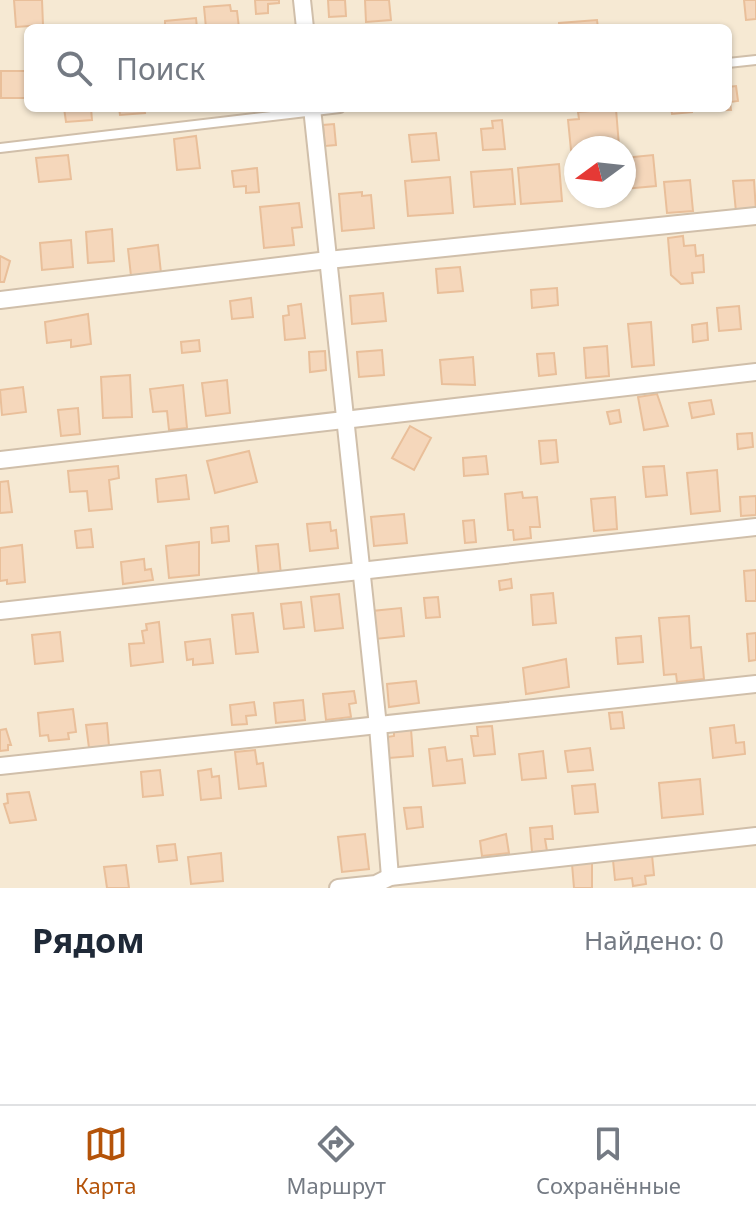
<!DOCTYPE html>
<html lang="ru">
<meta charset="utf-8">
<style>
body{margin:0;font-family:"Noto Sans",sans-serif;background:#f2f2f3;color:#1f2937}
.compass{position:absolute;left:564px;top:136px;width:72px;height:72px;border-radius:50%;background:#fff;box-shadow:0 2px 6px #0004;rotate:255deg}
.list{margin:0;padding:0;list-style:none}
h2{display:flex;justify-content:space-between;align-items:center;height:104px;margin:0;padding:0 32px;font-size:34px}
h2 small{font-size:26px;font-weight:400;color:#747a83}
.icon{flex:none;width:44px;height:44px;fill:none;stroke:currentColor;stroke-width:2;stroke-linecap:round;stroke-linejoin:round}
.map{position:relative;flex:none;width:756px;height:888px;overflow:hidden}
.search{position:absolute;background:#fff;box-shadow:0 2px 6px #0004;left:24px;right:24px;top:24px;height:88px;display:flex;align-items:center;gap:20px;box-sizing:border-box;padding:0 28px;border-radius:12px;color:#747a83;font-size:30px}
.sheet{height:216px;background:#fff}
nav{display:flex;justify-content:space-around;align-items:center;box-sizing:border-box;height:112px;border-top:2px solid #e0e1e3;background:#fff;font-size:22px;color:#747a83}
nav a{display:grid;justify-items:center;gap:4px}
nav .on{color:#b45309}
.map>svg:first-child{display:block}
.residential{fill:#f6e9d3;fill-rule:evenodd}
.building{fill:#f5d7bb;stroke:#e9bf9a;stroke-width:2}
.lines{fill:none;stroke-linecap:round;stroke-linejoin:round}
.service-casing{stroke:#d0bfaa;stroke-width:12}
.minor-casing{stroke:#d0bfaa;stroke-width:20}
.service{stroke:#fff;stroke-width:8}
.minor{stroke:#fff;stroke-width:16}
</style>
<div class="map">
<svg width="756" height="888" viewBox="0 0 756 888">
<rect width="100%" height="100%" fill="#fef7e6"/>
<path class="residential" d="M0 0H756V888H0ZM28 28H728V108H28ZM576 148H624V196H576Z"/>
<g class="building">
<polygon points="14,0 42,0 43,25 16,27"/>
<polygon points="255,0 279,0 279,3 268,4 268,13 256,14"/>
<polygon points="328,0 345,0 346,16 329,17"/>
<polygon points="365,0 389,0 391,20 366,22"/>
<polygon points="744,0 756,0 756,19 746,20"/>
<polygon points="230,5 231,11 237,11 239,28 206,28 204,7"/>
<polygon points="196,18 197,28 165,28 165,21"/>
<polygon points="597,20 598,28 559,28 559,23"/>
<rect x="1" y="71" width="27" height="27"/>
<polygon points="736,86 738,101 730,102 731,110 721,110 728,108 728,87"/>
<polygon points="64,108 91,108 92,120 66,122"/>
<polygon points="119,108 144,108 145,113 120,115"/>
<polygon points="671,108 692,108 692,112 672,114"/>
<polygon points="616,109 619,146 571,150 568,120 579,119 578,112"/>
<polygon points="502,120 505,149 483,150 481,129 493,128 492,121"/>
<polygon points="334,124 336,145 325,146 323,125"/>
<polygon points="436,133 439,160 412,162 409,135"/>
<polygon points="196,136 200,168 177,170 174,139"/>
<polygon points="68,155 71,179 39,182 36,158"/>
<polygon points="653,155 656,186 624,189 624,158"/>
<polygon points="559,164 562,201 521,204 518,168"/>
<polygon points="576,164 576,187 571,188 569,165"/>
<polygon points="257,168 259,192 246,193 246,186 234,187 232,171"/>
<polygon points="512,169 515,204 474,207 471,172"/>
<polygon points="450,177 453,213 408,216 405,181"/>
<polygon points="690,180 693,211 667,213 664,182"/>
<polygon points="754,180 756,211 736,212 733,181"/>
<polygon points="362,192 362,196 371,195 374,228 342,231 339,194"/>
<polygon points="299,203 302,227 292,228 294,245 264,248 260,207"/>
<polygon points="112,229 114,261 88,263 86,232"/>
<polygon points="683,236 684,246 695,245 696,256 703,255 704,272 692,273 693,283 681,284 671,275 668,238"/>
<polygon points="71,240 73,267 42,270 40,243"/>
<polygon points="158,245 161,273 131,276 128,249"/>
<polygon points="0,256 10,261 4,282 0,282"/>
<polygon points="460,267 463,291 438,293 436,269"/>
<polygon points="557,288 558,305 532,308 531,290"/>
<polygon points="383,293 386,321 352,324 350,296"/>
<polygon points="251,298 253,317 232,319 230,301"/>
<polygon points="301,304 305,338 285,340 283,316 289,315 288,306"/>
<polygon points="739,306 741,329 719,331 717,308"/>
<polygon points="88,314 91,344 71,347 71,340 47,343 45,322"/>
<polygon points="651,322 654,365 632,367 628,324"/>
<polygon points="707,323 708,340 693,342 692,325"/>
<polygon points="199,340 200,351 182,353 181,342"/>
<polygon points="607,346 609,376 586,378 584,348"/>
<polygon points="382,350 384,375 359,377 357,352"/>
<polygon points="325,351 326,370 310,372 309,352"/>
<polygon points="554,353 556,374 539,376 537,354"/>
<polygon points="473,357 475,385 442,384 440,360"/>
<polygon points="130,375 132,417 103,418 101,377"/>
<polygon points="227,380 230,413 206,416 202,383"/>
<polygon points="183,385 187,428 169,430 167,411 153,412 150,389"/>
<polygon points="23,387 26,412 2,415 0,390"/>
<polygon points="657,394 668,426 644,430 638,397"/>
<polygon points="711,400 714,414 692,418 689,403"/>
<polygon points="78,408 80,434 61,436 58,410"/>
<polygon points="619,410 621,422 610,424 607,412"/>
<polygon points="410,426 431,438 414,470 392,458"/>
<polygon points="752,433 753,447 738,449 737,434"/>
<polygon points="556,440 558,462 541,464 539,441"/>
<polygon points="249,451 257,482 215,493 207,461"/>
<polygon points="486,456 488,474 464,476 463,458"/>
<polygon points="118,466 119,478 109,480 112,509 89,511 87,491 70,492 68,471"/>
<polygon points="664,466 667,495 646,497 643,467"/>
<polygon points="717,470 720,511 691,514 687,473"/>
<polygon points="186,475 189,499 158,502 156,479"/>
<polygon points="8,481 12,512 0,513 0,482"/>
<polygon points="522,492 523,498 537,497 540,527 530,527 531,538 514,540 513,530 508,530 505,494"/>
<polygon points="756,496 756,515 741,516 740,497"/>
<polygon points="615,497 617,529 594,531 591,499"/>
<polygon points="404,514 407,543 374,546 371,517"/>
<polygon points="474,520 476,542 465,543 463,521"/>
<polygon points="330,522 331,531 336,530 338,548 310,551 307,524"/>
<polygon points="228,526 229,541 212,543 211,528"/>
<polygon points="91,529 93,547 77,548 75,531"/>
<polygon points="199,542 199,575 169,578 166,546"/>
<polygon points="278,544 281,575 259,577 256,546"/>
<polygon points="22,545 25,582 7,584 7,580 0,581 0,548"/>
<polygon points="144,559 145,570 151,569 153,580 123,584 121,562"/>
<polygon points="756,570 756,601 746,601 744,571"/>
<polygon points="511,579 512,588 500,590 499,581"/>
<polygon points="553,593 556,623 533,625 531,595"/>
<polygon points="339,594 343,628 315,631 311,597"/>
<polygon points="438,597 440,617 426,618 424,598"/>
<polygon points="301,602 304,627 284,629 281,604"/>
<polygon points="401,608 404,636 375,639 372,611"/>
<polygon points="253,613 258,652 236,654 232,615"/>
<polygon points="689,616 691,648 701,647 704,679 677,682 676,674 664,675 659,618"/>
<polygon points="159,622 163,662 131,666 129,644 144,643 142,631 147,630 146,624"/>
<polygon points="60,632 63,661 35,664 32,635"/>
<polygon points="756,633 756,660 749,661 747,634"/>
<polygon points="641,636 643,662 618,664 616,638"/>
<polygon points="210,639 213,663 193,665 193,659 187,660 185,642"/>
<polygon points="566,659 569,687 526,694 523,668"/>
<polygon points="416,681 419,703 389,707 387,684"/>
<polygon points="354,691 356,703 349,704 351,717 326,720 323,694"/>
<polygon points="303,700 305,720 276,723 274,703"/>
<polygon points="254,702 256,715 246,716 247,724 232,725 230,705"/>
<polygon points="73,709 76,732 68,733 69,739 49,741 48,735 40,736 38,713"/>
<polygon points="622,712 624,728 611,729 609,713"/>
<polygon points="107,723 109,746 89,748 86,725"/>
<polygon points="734,725 736,743 744,742 745,754 713,758 710,728"/>
<polygon points="492,726 495,754 474,756 471,736 478,736 477,727"/>
<polygon points="6,729 11,745 8,745 8,750 0,751 0,730"/>
<polygon points="411,729 413,756 389,758 387,737 394,736 394,731"/>
<polygon points="445,747 447,761 462,759 465,783 433,786 429,749"/>
<polygon points="590,748 593,770 568,772 565,751"/>
<polygon points="255,750 257,764 263,763 266,786 239,789 235,752"/>
<polygon points="543,751 546,778 522,780 519,754"/>
<polygon points="211,769 212,777 219,776 221,798 201,800 198,771"/>
<polygon points="160,770 163,795 143,797 141,772"/>
<polygon points="700,779 703,814 662,818 659,783"/>
<polygon points="595,784 598,812 575,814 572,786"/>
<polygon points="29,792 36,820 10,823 4,804 8,803 7,794"/>
<polygon points="421,807 423,827 407,829 404,808"/>
<polygon points="552,826 553,839 545,839 547,851 532,852 530,828"/>
<polygon points="365,834 369,869 342,872 338,837"/>
<polygon points="506,834 509,853 482,856 480,841"/>
<polygon points="175,844 177,860 159,862 157,846"/>
<polygon points="221,853 223,881 191,884 188,857"/>
<polygon points="652,855 654,875 645,876 646,884 633,886 632,878 615,880 613,860"/>
<polygon points="592,862 592,888 574,888 572,864"/>
<polygon points="126,865 129,888 107,888 104,867"/>
</g>
<g class="lines">
<g class="service-casing">
<g id="service">
<polyline points="728,63 756,60"/>
<polyline points="0,148 340,108"/>
</g>
</g>
<g class="minor-casing">
<g id="minor">
<polyline points="302,0 305,28"/>
<polyline points="312,108 378,726 390,877"/>
<polyline points="0,300 328,260 756,216"/>
<polyline points="0,460 756,372"/>
<polyline points="0,611 756,527"/>
<polyline points="0,766 756,684"/>
<polyline points="338,888 376,884 390,877 756,836"/>
</g>
</g>
<use href="#service" class="service"/>
<use href="#minor" class="minor"/>
</g>
</svg>
<svg class="compass" viewBox="-18 -18 36 36"><path d="M0-13l5 13h-10z" fill="#e53935"/><path d="M0 13l5-13h-10z" fill="#747a83"/></svg>
<div class="search"><svg class="icon" aria-label="search" viewBox="0 0 24 24"><circle cx="10" cy="10" r="6"/><path d="M15 15l6 6"/></svg>Поиск</div>
</div>
<section class="sheet">
<h2>Рядом<small>Найдено: 0</small></h2>
<ul class="list">
</ul>
</section>
<nav>
<a class="on"><svg class="icon" aria-label="map" viewBox="0 0 24 24"><path d="M3 6l6-2 6 2 6-2v14l-6 2-6-2-6 2zM9 4v14M15 6v14"/></svg>Карта</a>
<a><svg class="icon" aria-label="directions" viewBox="0 0 24 24"><path d="M12 3l9 9-9 9-9-9zM9 14v-3h6M13 9l2 2-2 2"/></svg>Маршрут</a>
<a><svg class="icon" aria-label="saved" viewBox="0 0 24 24"><path d="M7 4h10v16l-5-4-5 4z"/></svg>Сохранённые</a>
</nav>
